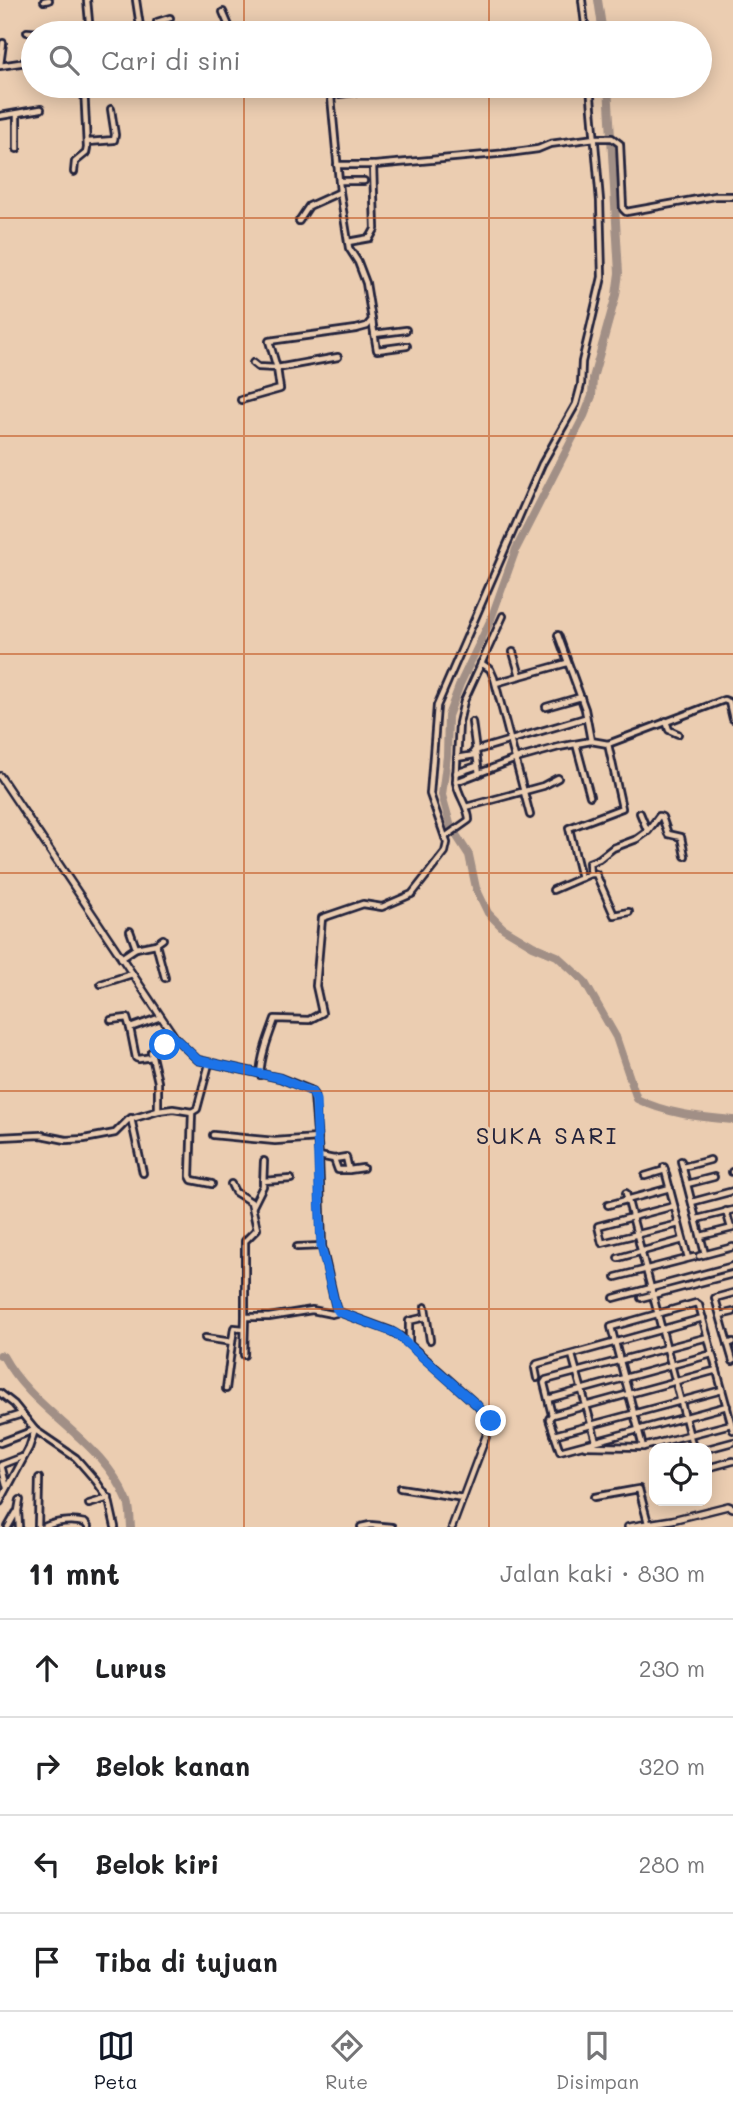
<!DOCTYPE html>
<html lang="id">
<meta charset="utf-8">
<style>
body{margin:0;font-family:Mali,sans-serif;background:#f2f2f2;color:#202124}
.controls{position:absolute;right:21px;bottom:21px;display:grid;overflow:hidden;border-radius:14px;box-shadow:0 4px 18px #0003}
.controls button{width:63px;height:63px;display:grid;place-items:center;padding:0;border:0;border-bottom:2px solid #e0e0e0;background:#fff;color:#202124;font:35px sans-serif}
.stop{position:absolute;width:21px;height:21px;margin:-16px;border:5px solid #1a73e8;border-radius:50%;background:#fff}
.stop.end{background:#1a73e8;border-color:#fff;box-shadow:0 2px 7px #0008}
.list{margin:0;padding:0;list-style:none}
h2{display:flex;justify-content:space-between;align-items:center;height:91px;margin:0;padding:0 28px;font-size:30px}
h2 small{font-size:23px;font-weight:400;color:#757577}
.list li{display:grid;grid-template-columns:46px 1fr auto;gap:21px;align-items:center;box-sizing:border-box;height:98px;padding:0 28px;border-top:2px solid #e0e0e0}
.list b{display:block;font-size:26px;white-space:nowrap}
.list em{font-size:23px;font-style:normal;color:#757577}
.icon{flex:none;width:38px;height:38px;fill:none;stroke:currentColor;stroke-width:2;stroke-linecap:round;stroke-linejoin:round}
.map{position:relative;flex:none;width:733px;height:1527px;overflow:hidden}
.search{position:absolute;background:#fff;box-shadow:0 4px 18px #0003;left:21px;right:21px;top:21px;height:77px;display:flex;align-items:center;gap:18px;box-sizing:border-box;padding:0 24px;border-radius:38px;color:#757577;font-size:26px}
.sheet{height:483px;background:#fff}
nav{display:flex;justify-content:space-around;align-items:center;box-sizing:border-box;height:98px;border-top:2px solid #e0e0e0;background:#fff;font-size:19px;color:#757577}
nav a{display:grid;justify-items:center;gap:4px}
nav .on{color:#111827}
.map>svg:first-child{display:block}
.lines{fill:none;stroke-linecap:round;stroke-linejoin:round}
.river{stroke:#a18f86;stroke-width:8}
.minor-casing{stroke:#22223b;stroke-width:10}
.tertiary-casing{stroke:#22223b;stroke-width:10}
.minor{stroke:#ebcdb1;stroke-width:4.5}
.tertiary{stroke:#ebcdb1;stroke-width:5}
.route{stroke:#1a73e8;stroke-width:9}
.grid{fill:none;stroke:#c04e15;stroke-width:2;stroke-opacity:0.55}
.labels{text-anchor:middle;stroke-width:7;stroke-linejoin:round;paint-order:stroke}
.quarter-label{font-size:24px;letter-spacing:2px;fill:#22223b;stroke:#ebcdb1}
</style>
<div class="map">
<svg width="733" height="1527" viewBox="0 0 733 1527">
<rect width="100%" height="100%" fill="#ebcdb1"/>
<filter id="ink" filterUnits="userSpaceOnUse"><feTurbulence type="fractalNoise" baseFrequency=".0143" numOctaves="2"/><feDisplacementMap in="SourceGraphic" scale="14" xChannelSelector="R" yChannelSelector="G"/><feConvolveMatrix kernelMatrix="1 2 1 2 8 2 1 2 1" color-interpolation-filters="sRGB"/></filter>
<g filter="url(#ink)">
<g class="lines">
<g class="river">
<polyline points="598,0 603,33"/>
<path d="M608 86 619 273 616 295 593 378 592 396 584 416 516 549 491 619 460 684 448 716 447 756 442 795 451 827 469 855 476 888 488 913 503 928 533 946 557 956 584 981 616 1037 637 1099C667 1114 699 1117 733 1120"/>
<path d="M0 1355 3 1356C34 1413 102 1439 127 1500 131 1508 130 1518 131 1527"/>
</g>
<g class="minor-casing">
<g id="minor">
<polyline points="87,0 90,33"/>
<polyline points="136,0 141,33"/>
<polyline points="582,0 586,33"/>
<polyline points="44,1 49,0"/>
<polyline points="223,12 232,33"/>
<polyline points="27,32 41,33"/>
<polyline points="156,33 157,22 170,18"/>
<polyline points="267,33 302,29"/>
<polyline points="0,65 3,43"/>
<polyline points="0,66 33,61"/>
<polyline points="330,86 340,192 349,248 358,262 366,283 372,320 367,326 356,329 269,341 277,368 338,357"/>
<polyline points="331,95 377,89"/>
<polyline points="0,116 41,109"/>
<polyline points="88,142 114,140 115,135 111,109"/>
<polyline points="17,149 17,114"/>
<polyline points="337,165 375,165 508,153 538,149 550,144 595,138 612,138 620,144 623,209 626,212 715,196 733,196"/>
<polyline points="74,172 75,162 86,153 87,148 84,86"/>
<polyline points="339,181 364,181"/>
<polyline points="299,221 309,206 340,192"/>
<polyline points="348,242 370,238 375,229 373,165"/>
<polyline points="372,320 377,350 407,346"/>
<polyline points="374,334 406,330"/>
<polyline points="241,400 280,389 277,368 258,367 253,363"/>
<polyline points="558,635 585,709 591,741"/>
<polyline points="513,652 520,676 567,663"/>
<polyline points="481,663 490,669 494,678 530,815"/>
<polyline points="496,683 520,676"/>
<polyline points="546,707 581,697"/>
<polyline points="666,721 669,730 678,734"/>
<polyline points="472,722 479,774"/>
<polyline points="576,744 590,796"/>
<polyline points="474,751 585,718"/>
<polyline points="457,758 475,755"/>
<polyline points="456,773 477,766"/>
<polyline points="456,782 459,723 464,701 503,616"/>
<polyline points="466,807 543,786 558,778"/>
<polyline points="640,813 647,830"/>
<path d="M445 837 469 820C469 807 458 796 456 782L516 759 559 747 591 741 608 744 724 700 729 702 733 719"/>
<polyline points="590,874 596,874 614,915 629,912"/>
<polyline points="581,878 569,828 622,808 608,744"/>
<polyline points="553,890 590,874 589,863 599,859 613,848 637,839 648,831 659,816 662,817 668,834 681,837 685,856"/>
<polyline points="156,944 165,978"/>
<polyline points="136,948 156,944 163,939"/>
<polyline points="121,958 136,948 130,931"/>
<polyline points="101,984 132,974"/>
<polyline points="111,1020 127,1018 130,1028"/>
<polyline points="152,1057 139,1059 136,1058 130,1028 161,1017"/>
<polyline points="209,1064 197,1109 192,1112 190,1176 192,1180 212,1184"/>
<path d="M260 1075C261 1056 268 1038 275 1019L309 1020 322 1013 316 986 322 918 363 904 382 907 412 894 445 852 447 843 430 794 437 706 542 464 576 404 581 385 582 362 602 277 600 201 590 86"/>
<polyline points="158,1111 158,1082 151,1052 176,1039"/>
<polyline points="131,1118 143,1173"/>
<polyline points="213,1135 275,1141 318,1138"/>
<polyline points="0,1137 41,1135 66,1140 84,1139 115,1133 128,1120 158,1111 173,1109 192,1112"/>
<polyline points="319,1156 334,1159 346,1157 349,1170 363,1168"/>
<polyline points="334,1159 338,1170 349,1170"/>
<polyline points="681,1161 705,1254"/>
<polyline points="664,1167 688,1258"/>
<polyline points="683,1167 710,1160"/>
<polyline points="732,1172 733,1172"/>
<polyline points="645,1176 665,1170"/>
<polyline points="263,1181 291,1179"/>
<polyline points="231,1184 235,1192 251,1202 257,1229 245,1241 245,1317 269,1317 312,1310 332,1314 339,1312"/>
<polyline points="687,1184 714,1177"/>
<polyline points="626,1193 693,1448"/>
<polyline points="692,1202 733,1191"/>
<polyline points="608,1205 670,1188"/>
<polyline points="253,1206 263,1186 264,1161"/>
<polyline points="674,1206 598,1226 602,1243 679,1224"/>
<polyline points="726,1211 731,1228"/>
<polyline points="697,1219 733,1210"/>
<polyline points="701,1236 733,1228"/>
<polyline points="297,1247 322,1246"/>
<polyline points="699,1256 733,1247"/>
<polyline points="618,1258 683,1240"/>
<polyline points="616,1277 694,1257"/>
<polyline points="733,1293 715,1298 728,1344 733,1342"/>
<polyline points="614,1298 733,1266"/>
<polyline points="641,1298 733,1274"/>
<polyline points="425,1307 430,1340"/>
<polyline points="720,1315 733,1312"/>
<polyline points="708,1337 546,1380 544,1383 552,1415 549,1419 560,1451 727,1406"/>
<polyline points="205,1338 232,1342 234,1328 244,1329"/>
<polyline points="409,1344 409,1321 426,1317"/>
<polyline points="728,1344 733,1361"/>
<polyline points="244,1355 245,1317"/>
<polyline points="572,1355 596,1441"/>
<polyline points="537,1378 535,1368 537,1364 703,1318"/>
<polyline points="226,1389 232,1342"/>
<polyline points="0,1393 14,1404 35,1430 76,1458 96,1481 109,1500 115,1527"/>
<polyline points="548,1399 712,1354"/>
<polyline points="552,1415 717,1370"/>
<polyline points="0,1421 22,1414"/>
<polyline points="554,1435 722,1390"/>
<polyline points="0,1443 34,1430"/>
<polyline points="585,1446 643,1447 731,1424"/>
<polyline points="643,1447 611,1327 696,1303 699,1305 733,1430"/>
<polyline points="707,1449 733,1442"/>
<polyline points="707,1468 733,1461"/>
<polyline points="7,1488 1,1465 22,1457"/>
<polyline points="400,1488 463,1498"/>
<polyline points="594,1497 639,1489 648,1523"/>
<polyline points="0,1502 29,1448 35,1430"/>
<polyline points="89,1504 109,1498"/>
<polyline points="8,1527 16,1513"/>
<polyline points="19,1527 18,1511 20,1500"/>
<polyline points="38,1527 39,1478"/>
<path d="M44 1527C56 1521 72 1520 85 1523L88 1527"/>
<polyline points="361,1527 370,1525 392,1527"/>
</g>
</g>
<g class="tertiary-casing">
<g id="tertiary">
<polyline points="0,776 176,1039 198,1060 280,1078 310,1090 314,1095 319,1156 322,1246 336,1308 339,1312 391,1331 401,1337 477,1405 491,1423 452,1527"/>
<polyline points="628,1527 672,1520 728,1506 733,1508"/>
</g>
</g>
<use href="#minor" class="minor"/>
<use href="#tertiary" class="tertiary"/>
</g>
</g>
<g class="lines" filter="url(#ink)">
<polyline class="route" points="165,1045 176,1039 198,1060 280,1078 312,1092 316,1100 321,1246 336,1308 339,1312 395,1333 477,1405 491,1421"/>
</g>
<path class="grid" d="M244 0V33M489 0V33M244 86V1527M489 86V1527M0 218H733M0 436H733M0 654H733M0 873H733M0 1091H733M0 1309H733"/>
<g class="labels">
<g class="quarter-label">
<text x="547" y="1144">SUKA SARI</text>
</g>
</g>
</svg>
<div class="controls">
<button><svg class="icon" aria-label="locate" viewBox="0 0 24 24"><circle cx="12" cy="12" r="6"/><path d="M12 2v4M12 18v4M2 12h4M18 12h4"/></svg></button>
</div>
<div class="stop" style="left:165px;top:1045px"></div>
<div class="stop end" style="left:491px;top:1421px"></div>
<div class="search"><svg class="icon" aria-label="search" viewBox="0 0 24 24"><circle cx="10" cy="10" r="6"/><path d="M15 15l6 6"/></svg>Cari di sini</div>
</div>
<section class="sheet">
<h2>11 mnt<small>Jalan kaki · 830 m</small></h2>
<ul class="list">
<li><svg class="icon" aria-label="ahead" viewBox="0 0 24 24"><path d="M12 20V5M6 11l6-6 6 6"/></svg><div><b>Lurus</b></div><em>230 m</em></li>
<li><svg class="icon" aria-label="right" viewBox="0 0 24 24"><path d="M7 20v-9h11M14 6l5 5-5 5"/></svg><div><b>Belok kanan</b></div><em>320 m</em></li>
<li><svg class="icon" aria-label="left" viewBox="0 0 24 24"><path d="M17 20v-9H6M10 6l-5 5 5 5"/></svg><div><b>Belok kiri</b></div><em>280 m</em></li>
<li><svg class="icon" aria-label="arrive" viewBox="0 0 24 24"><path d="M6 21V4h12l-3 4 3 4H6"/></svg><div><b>Tiba di tujuan</b></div></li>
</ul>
</section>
<nav>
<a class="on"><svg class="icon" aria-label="map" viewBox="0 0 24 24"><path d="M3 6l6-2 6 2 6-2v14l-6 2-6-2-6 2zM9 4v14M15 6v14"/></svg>Peta</a>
<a><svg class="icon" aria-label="directions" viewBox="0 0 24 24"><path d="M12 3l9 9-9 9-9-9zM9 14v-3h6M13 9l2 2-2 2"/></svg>Rute</a>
<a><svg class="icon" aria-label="saved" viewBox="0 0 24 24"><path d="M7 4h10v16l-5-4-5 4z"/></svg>Disimpan</a>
</nav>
